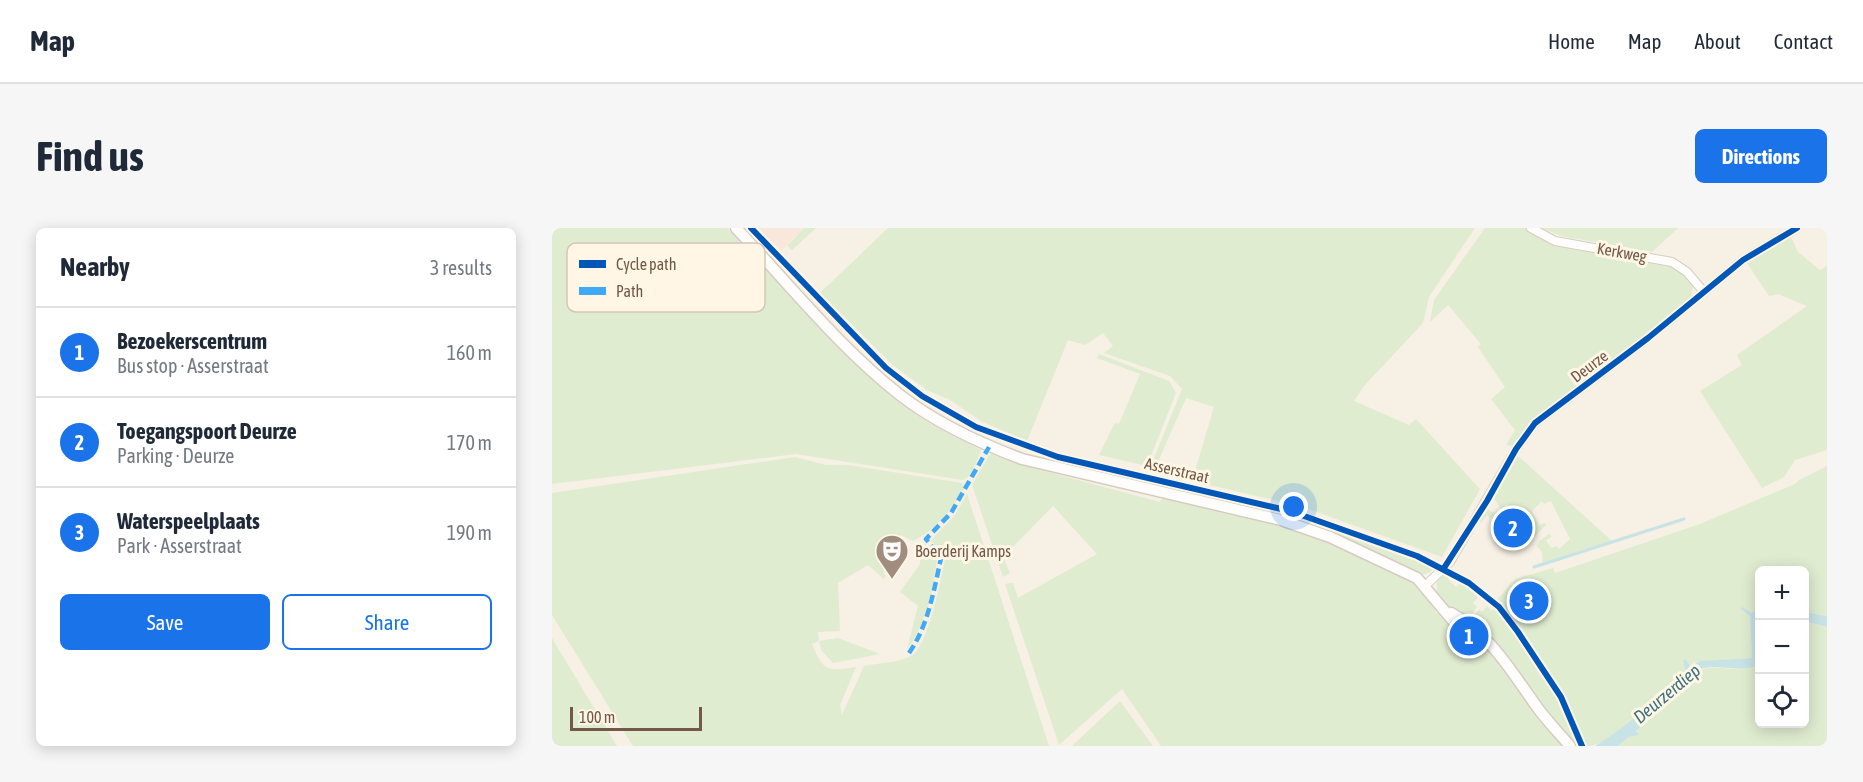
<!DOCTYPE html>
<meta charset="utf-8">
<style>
body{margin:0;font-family:"Asap Condensed",sans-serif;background:#f6f6f7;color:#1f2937}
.controls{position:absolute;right:18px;bottom:18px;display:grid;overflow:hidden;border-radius:9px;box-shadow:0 3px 15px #0003}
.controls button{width:54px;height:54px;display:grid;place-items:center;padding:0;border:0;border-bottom:2px solid #e0e1e3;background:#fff;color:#1f2937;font:30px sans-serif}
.scale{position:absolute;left:18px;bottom:15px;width:132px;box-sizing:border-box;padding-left:6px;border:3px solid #735747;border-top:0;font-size:16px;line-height:21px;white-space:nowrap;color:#735747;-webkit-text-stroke:4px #fff6e5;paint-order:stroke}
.you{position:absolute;left:742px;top:279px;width:21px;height:21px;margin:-15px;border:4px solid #fff;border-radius:50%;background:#1a73e8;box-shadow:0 0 0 9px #1a73e833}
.badge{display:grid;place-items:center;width:39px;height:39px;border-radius:50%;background:#1a73e8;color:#fff;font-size:20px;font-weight:700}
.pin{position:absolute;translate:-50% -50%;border:3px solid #fff;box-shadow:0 2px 6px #0006}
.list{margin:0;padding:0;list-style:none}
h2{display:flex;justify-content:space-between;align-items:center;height:78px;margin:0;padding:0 24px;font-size:26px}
h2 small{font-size:20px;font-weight:400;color:#747a83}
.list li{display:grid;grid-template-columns:39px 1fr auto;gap:18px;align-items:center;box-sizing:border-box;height:90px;padding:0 24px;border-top:2px solid #e0e1e3}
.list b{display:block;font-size:22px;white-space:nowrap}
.list p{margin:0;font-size:20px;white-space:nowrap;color:#747a83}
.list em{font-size:20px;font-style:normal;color:#747a83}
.actions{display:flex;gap:12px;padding:18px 24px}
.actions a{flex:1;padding:14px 0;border:2px solid #1a73e8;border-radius:9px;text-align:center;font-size:21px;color:#1a73e8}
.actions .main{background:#1a73e8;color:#fff}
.icon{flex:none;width:33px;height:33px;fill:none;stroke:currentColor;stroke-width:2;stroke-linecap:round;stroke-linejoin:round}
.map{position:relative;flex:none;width:1275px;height:518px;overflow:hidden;border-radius:9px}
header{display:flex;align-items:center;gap:36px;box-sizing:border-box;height:84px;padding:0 30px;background:#fff;border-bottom:2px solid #e0e1e3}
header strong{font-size:28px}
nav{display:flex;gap:33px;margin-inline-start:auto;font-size:21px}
.intro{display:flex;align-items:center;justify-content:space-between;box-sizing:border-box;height:144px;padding:0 36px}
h1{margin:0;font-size:42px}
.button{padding:15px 27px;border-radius:9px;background:#1a73e8;color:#fff;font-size:21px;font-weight:700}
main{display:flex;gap:36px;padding:0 36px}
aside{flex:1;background:#fff;border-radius:9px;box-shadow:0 3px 15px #0003}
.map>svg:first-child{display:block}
.commercial{fill:#fae7db}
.green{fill:#e0ecd0}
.water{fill:#c8e3e5}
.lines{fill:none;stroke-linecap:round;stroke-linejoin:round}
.stream{stroke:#c8e3e5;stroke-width:3}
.street-casing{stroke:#d7cdc4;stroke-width:10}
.secondary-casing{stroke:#d6ccc2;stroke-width:13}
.street{stroke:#fefdfb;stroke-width:8}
.secondary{stroke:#fefdfb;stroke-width:10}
.quiet{stroke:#3fa9f5;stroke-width:4.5;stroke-dasharray:9 4.5;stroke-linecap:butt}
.cycleway-casing{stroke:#fff6e5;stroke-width:10}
.cycleway{stroke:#0057b8;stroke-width:6}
.labels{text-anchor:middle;stroke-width:6;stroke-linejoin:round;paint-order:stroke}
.street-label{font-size:16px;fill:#735747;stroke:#fff6e5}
.poi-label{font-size:16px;fill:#735747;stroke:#fff6e5;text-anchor:start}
.water-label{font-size:18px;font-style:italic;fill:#3e7380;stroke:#fff6e5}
.key{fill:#fff6e5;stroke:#d5c6b6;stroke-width:1.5}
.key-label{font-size:16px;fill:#735747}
</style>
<header>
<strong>Map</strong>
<nav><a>Home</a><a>Map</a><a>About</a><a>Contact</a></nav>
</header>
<div class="intro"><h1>Find us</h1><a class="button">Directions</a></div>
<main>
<aside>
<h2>Nearby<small>3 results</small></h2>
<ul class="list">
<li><span class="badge">1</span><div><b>Bezoekerscentrum</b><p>Bus stop · Asserstraat</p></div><em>160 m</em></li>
<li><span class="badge">2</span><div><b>Toegangspoort Deurze</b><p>Parking · Deurze</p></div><em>170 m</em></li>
<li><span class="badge">3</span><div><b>Waterspeelplaats</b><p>Park · Asserstraat</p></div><em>190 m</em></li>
</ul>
<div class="actions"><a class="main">Save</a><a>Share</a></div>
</aside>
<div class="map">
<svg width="1275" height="518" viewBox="0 0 1275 518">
<rect width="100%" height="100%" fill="#f6f0e5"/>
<polygon class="commercial" points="207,0 252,0 229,23"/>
<g class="green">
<path d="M0 0H175C231 59 290 131 354 179 377 197 403 209 429 222L419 247 411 252 244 226 0 256Z"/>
<polygon points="252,0 264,0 240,22 235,18"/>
<polygon points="336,0 923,0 877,69 871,95 812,158 802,173 857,197 864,191 928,261 890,329 748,278 640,253 662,179 634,170 605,236 600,235 630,161 618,148 552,125 561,118 551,105 533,117 516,112 475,213 429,193 398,172 375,162 341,137 268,65"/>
<polygon points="933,0 976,0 985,7 1117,35 1131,44 1141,57 1139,70 1132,77 987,187 961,218 954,217 963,202 939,171 953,159 926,119 929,116 896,77 878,94 882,72"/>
<polygon points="989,0 1126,0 1100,24 1009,8"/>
<polygon points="1239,9 1246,24 1268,42 1275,38 1275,222 1243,232 1232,249 1210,260 1148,163 1190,137 1185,127 1255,78 1226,66 1217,68 1195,35"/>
<polygon points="547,126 617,153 624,165 595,238 547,227 563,195 567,196 588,146 545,130"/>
<polygon points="438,226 466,236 608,274 611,268 694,287 764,308 863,354 883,379 883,383 909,403 908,405 939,423 1010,518 609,518 570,461 507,517 453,356 461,355 466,370 545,326 501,278 451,329 458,345 451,349 420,257"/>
<polygon points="965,227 1061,314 991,338 990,324 985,318 987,313 997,306 1000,309 994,312 999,320 1005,318 1007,321 1018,311 999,273 992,276 990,273 980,283 987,297 993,295 994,297 983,308 977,310 974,307 979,303 955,276 949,281 941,269"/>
<path d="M243 229 274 237H296L410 255 412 261C398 283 385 301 361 313L349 307 338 317 342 322 331 345 334 348 332 351 316 337 286 355 288 403 266 404 267 413 286 410 328 426 281 435 269 422 267 413 260 416C271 443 275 444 304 439L288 477 290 487 312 438C326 435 346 435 359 428 376 420 389 350 393 331L379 312 403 287 415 266 497 518H81L0 387V265Z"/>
<path d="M1275 238V388L1253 384 1252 343H1208L1207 378 1200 385 1188 381 1198 388 1200 430 1142 434 1138 438 1134 431 1131 432 1133 441C1114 464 1063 518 1033 518L1006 461 967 401 944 373 963 351 1001 340 1003 345 1148 296 1243 256 1247 252Z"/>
<polygon points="935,281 944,286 938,291 968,324 935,287 929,295 926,293"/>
<polygon points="776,298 886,339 874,346 867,346 774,303"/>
<path d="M373 316 385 331C381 360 374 397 355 421L366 378 348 364 368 336V321Z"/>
<polygon points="895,344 899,346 896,351 904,359 911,353 926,369 921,375 925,379 917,391 897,380 885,366 885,353"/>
<polygon points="935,378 940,383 943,378 997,455 1028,518 1024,518 990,479 950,421 919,393 927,381 930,384"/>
<path d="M1253 393 1275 399V518H1066L1077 509 1086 507 1084 503 1144 444C1164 432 1189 449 1207 436L1208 496H1252Z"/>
<polygon points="0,410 65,518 0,518"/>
<polygon points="568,473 601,518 520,518"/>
</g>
<g class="water">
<circle cx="991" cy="380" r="8"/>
<path d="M1207 378V389L1204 395 1207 411V437C1188 446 1167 435 1148 441L1084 503 1087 507 1077 509 1066 518H1043C1076 497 1108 472 1133 441L1131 432 1134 431 1138 438 1148 433 1200 430 1198 388 1188 381 1190 379 1200 385Z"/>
<polygon points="1252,384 1275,388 1275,399 1253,393"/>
</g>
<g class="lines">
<polyline class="stream" points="982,339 1132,291"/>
<g class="street-casing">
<g id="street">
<polyline points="979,0 1003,13 1120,34 1135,44 1152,64"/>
<polyline points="874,357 898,334 964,221 983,195 1096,110 1191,32 1245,0"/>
</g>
</g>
<g class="secondary-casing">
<g id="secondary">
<path d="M184 0C237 56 287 119 348 167 384 195 427 215 470 231L729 292 778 309 865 350 902 394 939 417"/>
<path d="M899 385C939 407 959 443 985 479 995 493 1007 505 1018 518"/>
</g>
</g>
<use href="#street" class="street"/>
<use href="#secondary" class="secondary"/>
<path class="quiet" d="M357 425C376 398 382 362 389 330L374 311 399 285 437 219"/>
<g class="cycleway-casing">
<g id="cycleway">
<polyline points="199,0 334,140 370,168 424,199 506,229 738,283 865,328 917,355 947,379 966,404 1009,469 1030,518"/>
<polyline points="892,340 935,273 964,221 983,195 1096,110 1191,32 1245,0"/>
</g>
</g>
<use href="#cycleway" class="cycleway"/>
</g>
<defs>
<g id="theatre-pin" transform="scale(1.725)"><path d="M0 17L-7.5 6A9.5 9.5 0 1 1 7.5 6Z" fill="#a18d7e" stroke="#fff6e5"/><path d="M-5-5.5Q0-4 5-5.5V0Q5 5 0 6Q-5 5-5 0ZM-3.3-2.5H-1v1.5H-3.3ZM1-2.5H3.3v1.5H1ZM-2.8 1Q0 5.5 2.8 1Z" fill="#fff"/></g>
</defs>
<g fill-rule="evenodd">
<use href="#theatre-pin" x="340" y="323"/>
</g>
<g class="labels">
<g class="street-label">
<text transform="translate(1070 24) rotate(10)" y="6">Kerkweg</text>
<text transform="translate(1037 138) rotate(-37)" y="6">Deurze</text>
<text transform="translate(625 242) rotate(13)" y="6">Asserstraat</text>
</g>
<g class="poi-label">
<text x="363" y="329">Boerderij Kamps</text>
</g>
<g class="water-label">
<text transform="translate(1115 466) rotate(-40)" y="6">Deurzerdiep</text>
</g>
</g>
<rect x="15" y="15" width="198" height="69" rx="9" class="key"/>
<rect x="27" y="32" width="27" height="8" fill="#0057b8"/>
<rect x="27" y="59" width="27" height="8" fill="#3fa9f5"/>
<g class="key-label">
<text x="64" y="42">Cycle path</text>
<text x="64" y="69">Path</text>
</g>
</svg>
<div class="controls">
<button>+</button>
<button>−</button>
<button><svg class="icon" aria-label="locate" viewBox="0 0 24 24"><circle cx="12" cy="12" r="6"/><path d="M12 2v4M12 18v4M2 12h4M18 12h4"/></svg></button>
</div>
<div class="scale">100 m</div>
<div class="you"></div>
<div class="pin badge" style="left:917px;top:408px">1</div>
<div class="pin badge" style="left:961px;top:300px">2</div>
<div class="pin badge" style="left:977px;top:373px">3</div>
</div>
</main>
